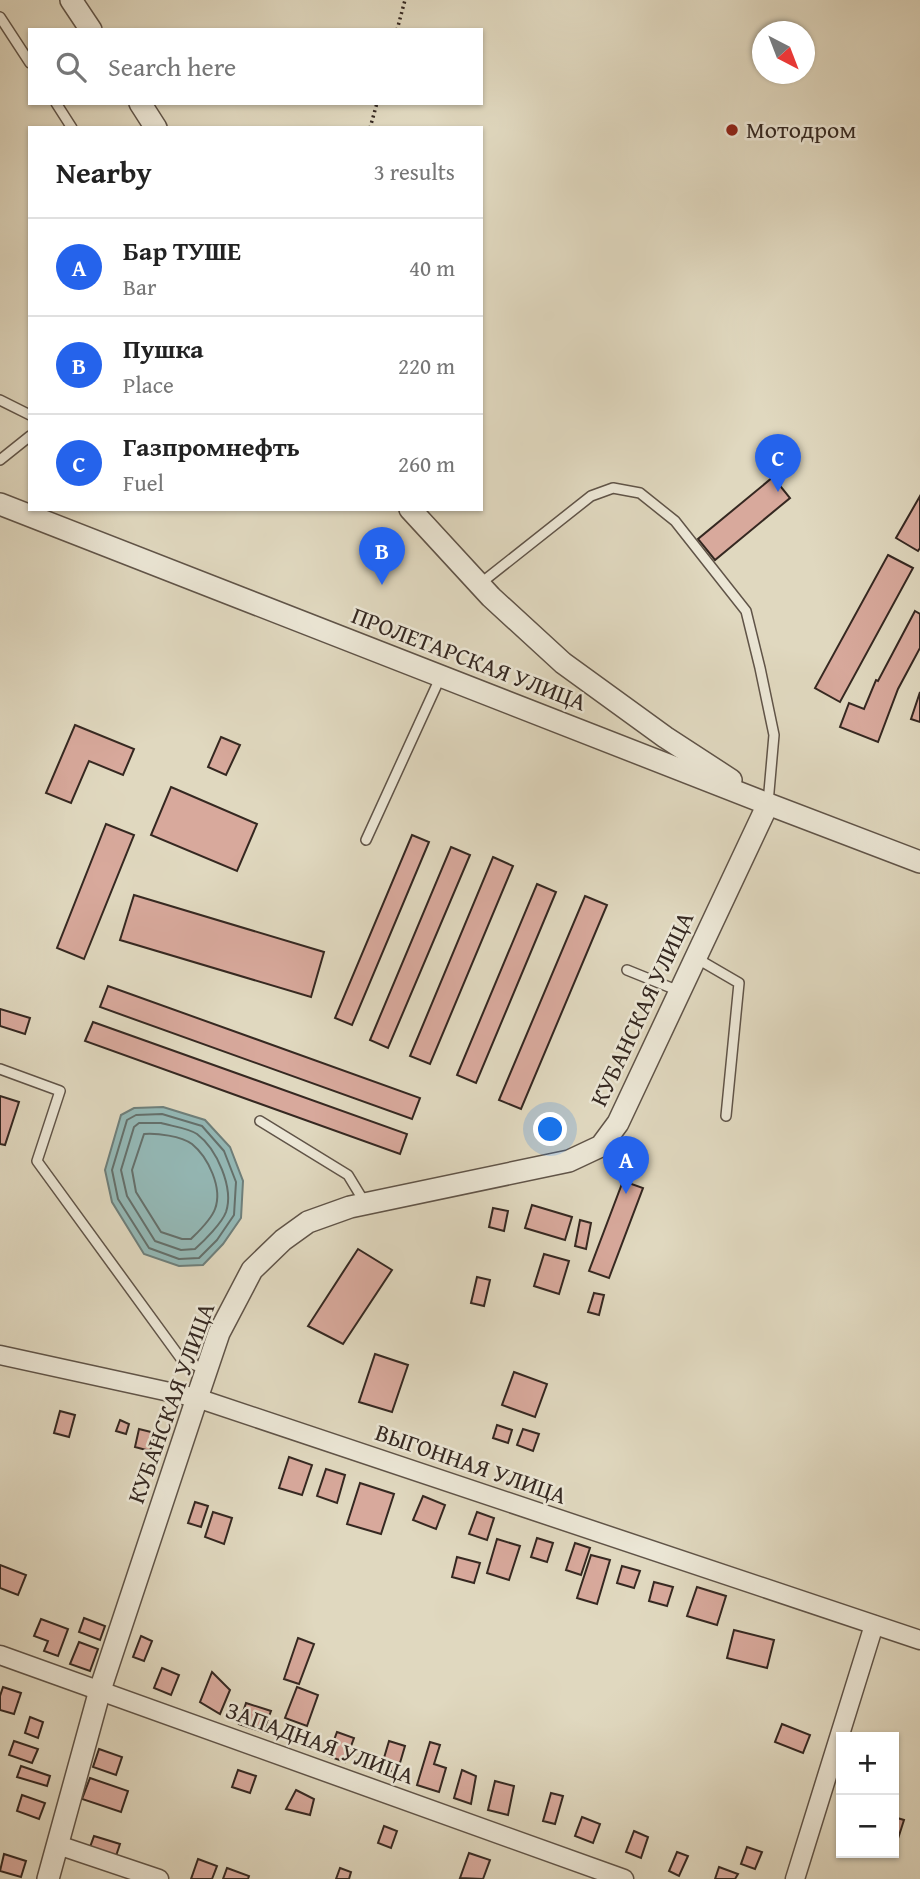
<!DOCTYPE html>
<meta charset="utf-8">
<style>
body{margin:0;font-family:"Gentium Book Plus",serif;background:#f2f2f2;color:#222}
.controls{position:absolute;right:21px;bottom:21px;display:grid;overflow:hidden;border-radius:0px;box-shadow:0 2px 5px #0004}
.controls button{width:63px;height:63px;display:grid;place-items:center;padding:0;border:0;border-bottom:2px solid #e0e0e0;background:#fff;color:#222;font:35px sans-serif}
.compass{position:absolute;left:752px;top:21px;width:63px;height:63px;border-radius:50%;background:#fff;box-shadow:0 2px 5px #0004;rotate:138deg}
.you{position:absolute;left:551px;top:1130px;width:24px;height:24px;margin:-18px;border:5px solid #fff;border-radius:50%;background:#1a73e8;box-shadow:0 0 0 10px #1a73e833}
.badge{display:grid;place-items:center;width:46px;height:46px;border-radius:50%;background:#2563eb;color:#fff;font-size:23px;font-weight:700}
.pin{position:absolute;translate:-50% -58px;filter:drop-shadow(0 2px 4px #0008)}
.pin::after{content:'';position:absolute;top:37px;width:24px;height:21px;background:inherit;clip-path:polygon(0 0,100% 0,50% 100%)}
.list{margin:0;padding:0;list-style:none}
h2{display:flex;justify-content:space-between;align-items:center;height:91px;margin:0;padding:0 28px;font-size:30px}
h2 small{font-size:23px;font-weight:400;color:#767676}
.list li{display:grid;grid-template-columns:46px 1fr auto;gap:21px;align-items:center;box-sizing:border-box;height:98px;padding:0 28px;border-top:2px solid #e0e0e0}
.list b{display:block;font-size:26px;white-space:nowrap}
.list p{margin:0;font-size:23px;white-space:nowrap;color:#767676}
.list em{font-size:23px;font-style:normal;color:#767676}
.icon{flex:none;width:38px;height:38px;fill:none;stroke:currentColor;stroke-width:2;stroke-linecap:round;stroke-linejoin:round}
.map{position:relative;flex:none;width:920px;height:1879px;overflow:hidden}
.search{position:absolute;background:#fff;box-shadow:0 2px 5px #0004;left:28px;top:28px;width:455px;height:77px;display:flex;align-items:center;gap:18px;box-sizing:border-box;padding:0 24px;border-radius:0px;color:#767676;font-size:26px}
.panel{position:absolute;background:#fff;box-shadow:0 2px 5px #0004;left:28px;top:126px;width:455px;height:385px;border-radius:0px}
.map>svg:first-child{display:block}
.water{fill:#94b9b7;stroke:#6e7f7b;stroke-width:2}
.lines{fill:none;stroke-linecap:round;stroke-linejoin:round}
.shore{stroke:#64706c;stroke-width:2}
.building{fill:#d8a99c;stroke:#352821;stroke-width:2}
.service-casing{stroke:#605448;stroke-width:12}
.minor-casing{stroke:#605448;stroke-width:21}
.tertiary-casing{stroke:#605448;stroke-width:24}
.path{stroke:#352821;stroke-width:3.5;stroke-dasharray:2 3.5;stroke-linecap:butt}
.service{stroke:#ebe6d5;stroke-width:9}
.minor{stroke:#ebe6d5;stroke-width:18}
.tertiary{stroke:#ebe6d5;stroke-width:21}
.poi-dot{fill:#8f2418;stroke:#ebe6d5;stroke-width:2.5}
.labels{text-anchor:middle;stroke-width:5;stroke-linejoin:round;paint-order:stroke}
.poi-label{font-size:24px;fill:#352821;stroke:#ebe6d5;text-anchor:start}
.street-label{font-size:24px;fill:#352821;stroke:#ebe6d5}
</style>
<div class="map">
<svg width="920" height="1879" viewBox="0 0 920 1879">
<rect width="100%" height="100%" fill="#e0d8bf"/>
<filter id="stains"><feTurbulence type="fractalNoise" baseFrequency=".00286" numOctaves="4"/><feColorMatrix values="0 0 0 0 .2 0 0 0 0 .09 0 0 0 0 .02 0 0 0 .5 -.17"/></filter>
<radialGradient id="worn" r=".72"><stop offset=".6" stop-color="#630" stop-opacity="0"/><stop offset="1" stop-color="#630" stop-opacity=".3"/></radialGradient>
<polygon class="water" points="163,1107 205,1120 230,1147 243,1181 241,1218 223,1244 203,1265 179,1266 144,1254 112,1202 105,1170 121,1115 134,1108"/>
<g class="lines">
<g class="shore">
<polygon points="162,1114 202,1126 224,1151 236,1182 234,1215 217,1240 199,1258 179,1259 149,1248 118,1199 112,1170 127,1120 136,1115"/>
<path d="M161 1123C171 1126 188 1128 197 1134 217 1149 234 1188 226 1212 222 1223 204 1241 195 1249L181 1250 155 1241 127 1196 121 1170 134 1127 139 1123Z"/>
<path d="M144 1134C157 1133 181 1136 192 1144 208 1157 223 1188 215 1209 211 1220 199 1231 191 1239H182L161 1232 136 1192 132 1170Z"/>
</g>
</g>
<g class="building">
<polygon points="773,477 790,498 715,560 698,539"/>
<polygon points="920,496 920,548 918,551 896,538"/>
<polygon points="888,555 913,568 840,702 815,688"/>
<polygon points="915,611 920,614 920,648 898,689 878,742 840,727 849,703 864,709 876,680 878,681"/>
<polygon points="920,692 920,722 911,719"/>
<polygon points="75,725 134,749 123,775 89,761 71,803 46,793"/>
<polygon points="221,737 240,745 226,775 208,767"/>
<polygon points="171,787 257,824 237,871 151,835"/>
<polygon points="106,824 134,835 84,959 57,948"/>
<polygon points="412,835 429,842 352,1025 335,1018"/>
<polygon points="451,847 470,855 388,1048 370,1040"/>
<polygon points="493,857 513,866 430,1064 410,1056"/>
<polygon points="537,884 556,892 476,1083 457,1075"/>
<polygon points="134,895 324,952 311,997 120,940"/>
<polygon points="585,896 607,905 521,1109 499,1100"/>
<polygon points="108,986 420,1098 412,1119 100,1007"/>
<polygon points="0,1009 30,1018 25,1034 0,1026"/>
<polygon points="93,1022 407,1134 400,1154 85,1041"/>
<polygon points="0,1096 19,1102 5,1145 0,1144"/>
<polygon points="623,1181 643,1188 609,1278 589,1271"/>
<polygon points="532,1205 572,1217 565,1240 525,1228"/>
<polygon points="493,1208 508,1211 504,1231 489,1227"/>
<polygon points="580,1220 591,1223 586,1249 575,1246"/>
<polygon points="358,1249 392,1270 343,1344 308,1326"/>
<polygon points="544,1254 569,1261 559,1294 534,1286"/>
<polygon points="477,1277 490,1280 484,1306 471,1303"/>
<polygon points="594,1293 604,1295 599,1315 588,1312"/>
<polygon points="375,1354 408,1365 392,1412 359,1402"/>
<polygon points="514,1372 547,1384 535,1417 502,1405"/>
<polygon points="60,1411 75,1415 69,1437 54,1433"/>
<polygon points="120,1420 129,1424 126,1434 116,1431"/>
<polygon points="497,1425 512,1430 508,1443 493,1438"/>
<polygon points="139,1429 155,1433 150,1451 135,1447"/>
<polygon points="523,1429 539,1434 533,1451 517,1445"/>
<polygon points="289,1457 312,1465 302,1495 279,1488"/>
<polygon points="326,1469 345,1475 337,1503 317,1496"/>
<polygon points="360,1483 394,1494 381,1534 347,1524"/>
<polygon points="423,1496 445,1505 436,1529 413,1520"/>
<polygon points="195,1502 208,1506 201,1527 188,1523"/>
<polygon points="213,1512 232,1518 224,1544 205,1537"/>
<polygon points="477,1512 494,1518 487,1540 469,1534"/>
<polygon points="537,1538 553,1543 547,1562 531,1557"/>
<polygon points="497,1539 520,1546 509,1580 487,1573"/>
<polygon points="575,1543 590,1548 581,1575 566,1570"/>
<polygon points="591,1555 610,1560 597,1604 577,1598"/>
<polygon points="457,1557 480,1563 474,1583 452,1577"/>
<polygon points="0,1565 26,1575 18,1595 0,1588"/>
<polygon points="622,1566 640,1571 634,1588 617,1583"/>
<polygon points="654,1582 673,1587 667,1606 649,1601"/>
<polygon points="697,1587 726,1596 717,1625 687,1616"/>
<polygon points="84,1618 105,1626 100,1640 79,1632"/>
<polygon points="41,1619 68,1629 58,1656 44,1651 48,1641 34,1636"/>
<polygon points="734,1630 774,1640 767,1668 727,1658"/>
<polygon points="141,1636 152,1641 144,1661 133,1657"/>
<polygon points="298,1638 314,1644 299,1684 284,1679"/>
<polygon points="79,1642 98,1649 90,1671 70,1664"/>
<polygon points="162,1668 179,1675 171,1695 154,1688"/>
<polygon points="212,1672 230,1690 220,1714 200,1702"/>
<polygon points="3,1687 21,1693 14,1714 0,1710 0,1696"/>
<polygon points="297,1687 318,1695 307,1726 285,1718"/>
<polygon points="246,1703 271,1711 263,1732 239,1724"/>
<polygon points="30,1717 43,1722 38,1738 25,1733"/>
<polygon points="782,1724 810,1735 803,1753 775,1742"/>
<polygon points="337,1732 354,1738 345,1762 328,1756"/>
<polygon points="14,1741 38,1749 32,1763 9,1755"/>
<polygon points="389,1741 405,1746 397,1773 381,1768"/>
<polygon points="430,1742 440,1745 434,1764 446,1768 439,1792 417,1785"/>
<polygon points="99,1749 122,1757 116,1775 93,1767"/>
<polygon points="21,1766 50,1776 47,1786 17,1777"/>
<polygon points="238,1770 256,1776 250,1793 232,1787"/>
<polygon points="462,1770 476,1776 471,1804 454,1798"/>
<polygon points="90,1778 128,1791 121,1812 82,1799"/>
<polygon points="495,1781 514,1786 508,1815 488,1810"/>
<polygon points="296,1790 314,1799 310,1815 286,1809"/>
<polygon points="551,1793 563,1796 555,1824 543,1821"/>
<polygon points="22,1795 45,1803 39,1819 17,1811"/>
<polygon points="582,1817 600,1824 593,1843 575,1836"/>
<polygon points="894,1817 904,1820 895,1848 894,1848"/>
<polygon points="384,1826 397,1831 391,1848 378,1843"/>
<polygon points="634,1831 648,1837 641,1858 626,1852"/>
<polygon points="94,1836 120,1844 115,1859 89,1850"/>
<polygon points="747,1847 762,1852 755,1869 741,1864"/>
<polygon points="677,1852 688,1856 679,1876 669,1871"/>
<polygon points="469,1853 490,1860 483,1879 460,1878"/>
<polygon points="4,1854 26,1861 21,1877 0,1871"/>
<polygon points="198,1859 217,1866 212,1879 191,1879"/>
<polygon points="719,1867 738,1874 735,1879 715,1879"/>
<polygon points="227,1868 249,1876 248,1879 223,1879"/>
<polygon points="340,1868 351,1872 349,1879 336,1879"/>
</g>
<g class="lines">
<g class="service-casing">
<g id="service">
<polyline points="0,17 30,63"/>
<polyline points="56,103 72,128"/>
<polyline points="0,400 30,415"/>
<polyline points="0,460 30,436"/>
<polyline points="481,583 591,496 613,488 640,493 675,521 746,611 760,668 774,735 768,803"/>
<polyline points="366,840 440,678"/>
<polyline points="696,958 739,983 726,1116"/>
<polyline points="627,970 679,991"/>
<polyline points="0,1069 60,1091 37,1161 182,1360 205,1369"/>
<polyline points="260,1121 348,1175 365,1203"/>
</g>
</g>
<g class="minor-casing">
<g id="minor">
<polyline points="0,1355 197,1398 920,1640"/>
<polyline points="0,1655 624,1879"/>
<polyline points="58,1845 159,1879"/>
<polyline points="795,1879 874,1625"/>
</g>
</g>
<g class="tertiary-casing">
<g id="tertiary">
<polyline points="71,0 91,30"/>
<polyline points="140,103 156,128"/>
<polyline points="0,504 768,804 920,862"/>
<polyline points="410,509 491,597 563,663 665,737 731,780"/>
<polyline points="48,1879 100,1690 197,1398 219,1333 252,1270 283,1240 308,1222 350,1207 569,1161 601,1146 618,1123 768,804"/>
</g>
</g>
<g class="path">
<polyline points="397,30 405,0"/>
<polyline points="370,128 377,103"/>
</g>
<use href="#service" class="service"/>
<use href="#minor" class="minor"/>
<use href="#tertiary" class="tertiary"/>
</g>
<circle class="poi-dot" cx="732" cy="130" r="7"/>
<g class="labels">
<g class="poi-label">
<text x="746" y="138">Мотодром</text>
</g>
<g class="street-label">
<text transform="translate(469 659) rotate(21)" y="8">ПРОЛЕТАРСКАЯ УЛИЦА</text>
<text transform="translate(642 1009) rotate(-65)" y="8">КУБАНСКАЯ УЛИЦА</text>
<text transform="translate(171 1403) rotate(-70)" y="8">КУБАНСКАЯ УЛИЦА</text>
<text transform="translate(471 1464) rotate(19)" y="8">ВЫГОННАЯ УЛИЦА</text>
<text transform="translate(320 1743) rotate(20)" y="8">ЗАПАДНАЯ УЛИЦА</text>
</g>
</g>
<rect width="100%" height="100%" filter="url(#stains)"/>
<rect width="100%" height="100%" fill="url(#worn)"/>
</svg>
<div class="controls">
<button>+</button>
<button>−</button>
</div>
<svg class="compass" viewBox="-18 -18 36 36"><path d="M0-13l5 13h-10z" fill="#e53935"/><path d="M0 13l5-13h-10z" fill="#767676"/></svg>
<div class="you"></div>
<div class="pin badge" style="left:626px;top:1194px">A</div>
<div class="pin badge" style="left:382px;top:585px">B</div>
<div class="pin badge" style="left:778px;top:492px">C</div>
<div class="search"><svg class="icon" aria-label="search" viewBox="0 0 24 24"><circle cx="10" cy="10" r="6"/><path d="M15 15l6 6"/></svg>Search here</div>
<section class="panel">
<h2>Nearby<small>3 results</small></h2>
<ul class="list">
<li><span class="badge">A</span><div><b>Бар ТУШЕ</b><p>Bar</p></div><em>40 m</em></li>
<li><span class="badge">B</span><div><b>Пушка</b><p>Place</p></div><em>220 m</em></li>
<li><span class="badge">C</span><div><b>Газпромнефть</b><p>Fuel</p></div><em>260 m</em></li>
</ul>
</section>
</div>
